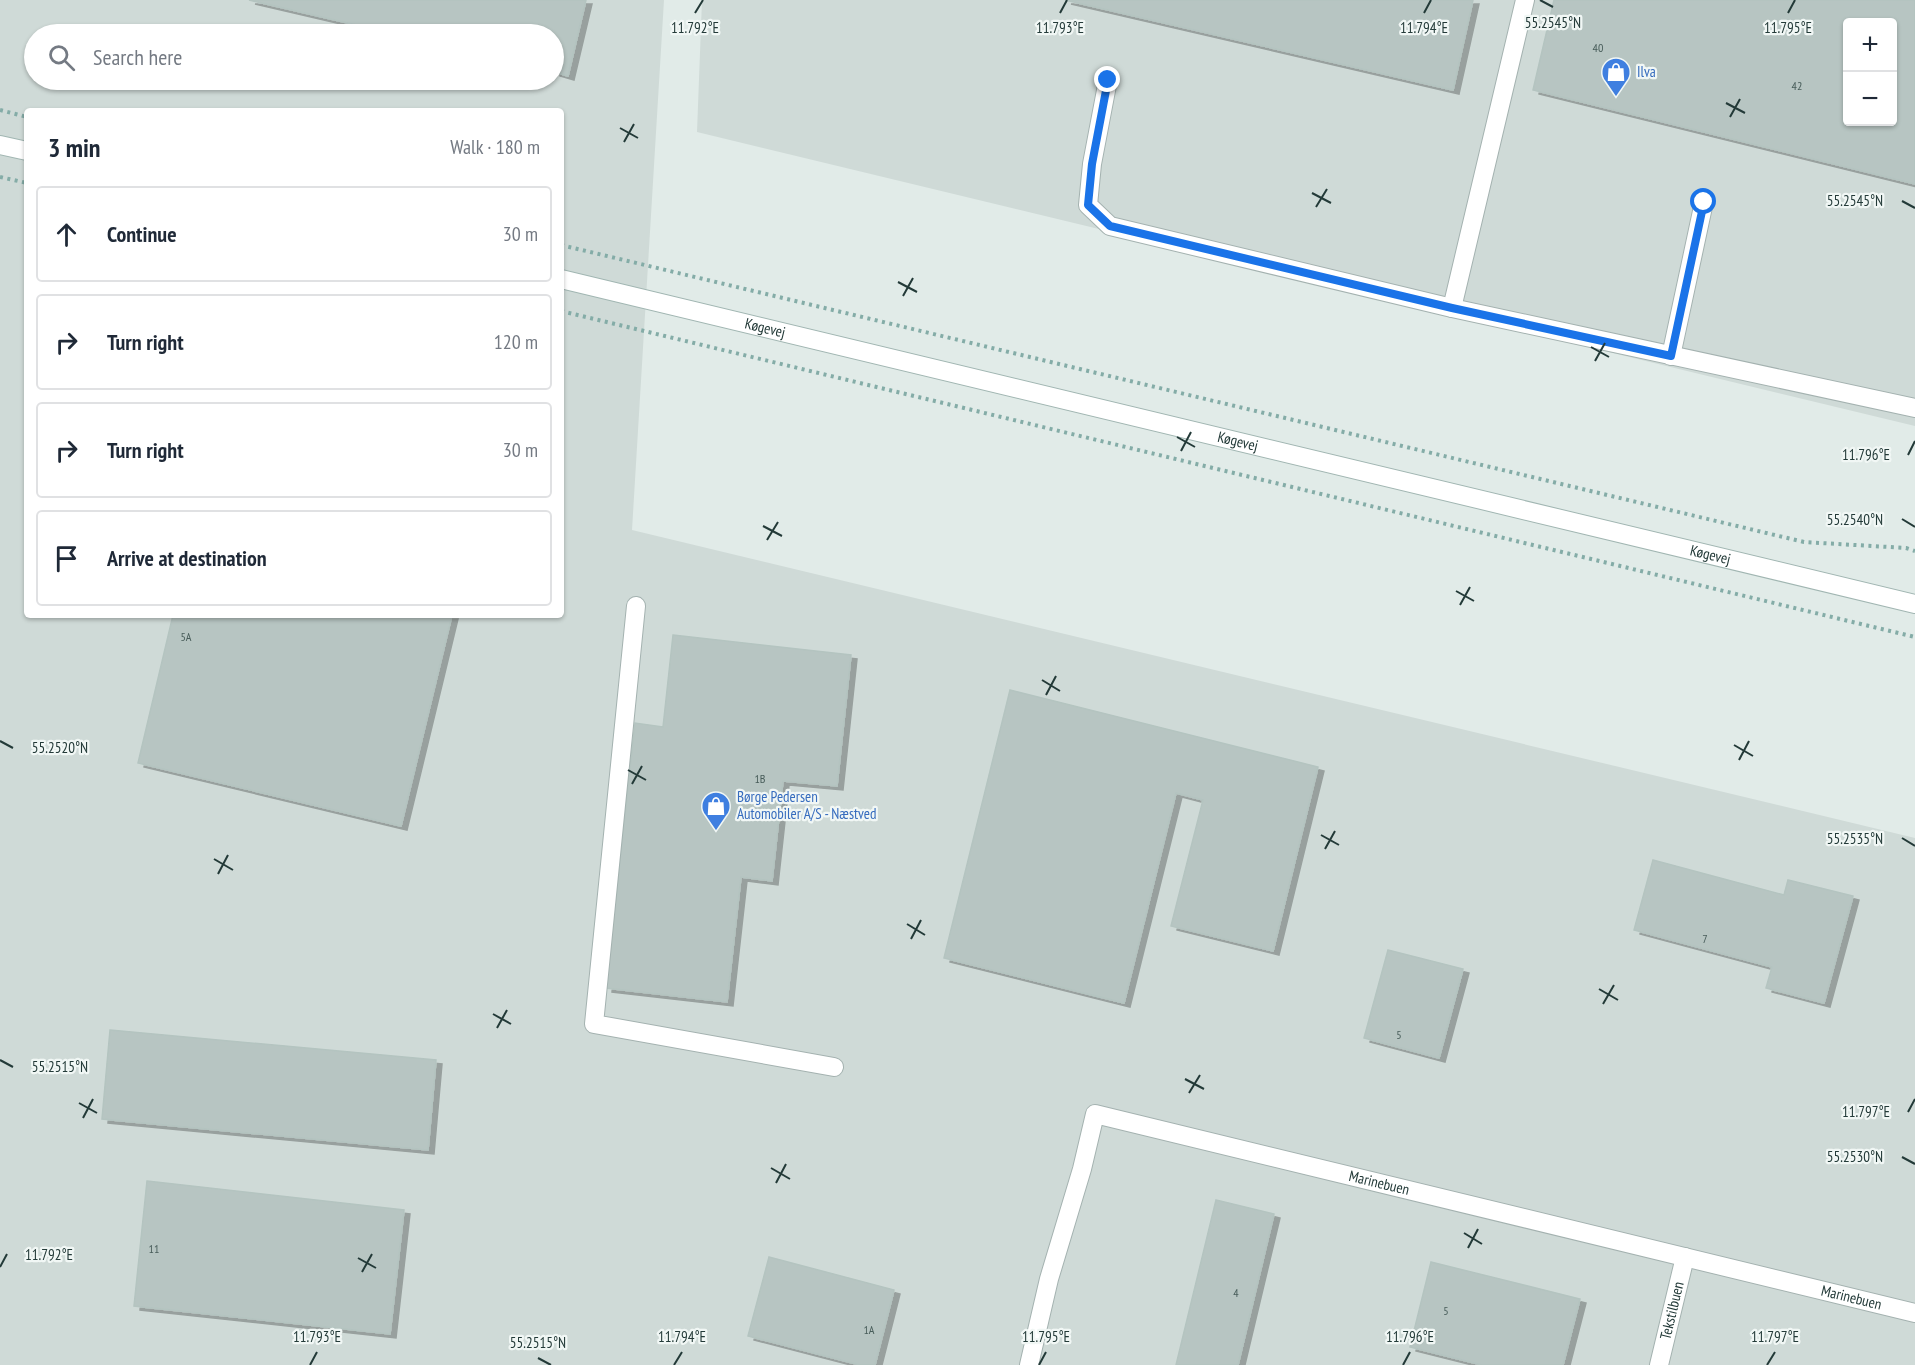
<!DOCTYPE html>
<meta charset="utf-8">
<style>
body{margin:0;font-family:"PT Sans Narrow",sans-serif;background:#f6f6f7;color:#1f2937}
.controls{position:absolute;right:18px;top:18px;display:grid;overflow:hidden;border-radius:6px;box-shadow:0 2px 4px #0004}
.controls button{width:54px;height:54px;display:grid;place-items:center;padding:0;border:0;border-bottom:2px solid #e0e1e3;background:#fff;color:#1f2937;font:30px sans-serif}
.stop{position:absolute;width:18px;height:18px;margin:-14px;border:4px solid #1a73e8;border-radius:50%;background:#fff}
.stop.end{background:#1a73e8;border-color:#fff;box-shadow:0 2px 6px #0008}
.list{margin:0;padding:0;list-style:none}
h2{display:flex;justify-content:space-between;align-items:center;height:78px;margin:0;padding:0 24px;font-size:26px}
h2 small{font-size:20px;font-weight:400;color:#747a83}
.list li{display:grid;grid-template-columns:39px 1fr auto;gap:18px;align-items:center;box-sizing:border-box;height:96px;margin:0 12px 12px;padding:0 12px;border:2px solid #e0e1e3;border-radius:6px}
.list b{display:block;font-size:22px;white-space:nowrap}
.list em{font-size:20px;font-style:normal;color:#747a83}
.icon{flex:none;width:33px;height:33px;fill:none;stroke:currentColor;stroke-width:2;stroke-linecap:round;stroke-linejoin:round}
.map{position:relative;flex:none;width:1915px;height:1365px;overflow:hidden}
.search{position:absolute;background:#fff;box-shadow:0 2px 4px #0004;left:24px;top:24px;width:540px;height:66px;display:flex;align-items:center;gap:15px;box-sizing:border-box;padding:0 21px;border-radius:33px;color:#747a83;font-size:22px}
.panel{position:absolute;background:#fff;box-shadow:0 2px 4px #0004;left:24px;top:108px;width:540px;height:510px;border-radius:6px}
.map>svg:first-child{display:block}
.built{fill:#cfdad7;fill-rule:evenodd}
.building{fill:#b7c5c2;stroke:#b4c4c0;stroke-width:1.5;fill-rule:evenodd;filter:url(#shadow)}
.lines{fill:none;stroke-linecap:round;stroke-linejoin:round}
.lane-casing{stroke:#a4b2b0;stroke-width:20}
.street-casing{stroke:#a4b2b0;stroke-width:20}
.secondary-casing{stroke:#a1b6b2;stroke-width:20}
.path{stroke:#84aca7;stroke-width:4;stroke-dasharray:3 4.5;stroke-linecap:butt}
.lane{stroke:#fff;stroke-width:18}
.street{stroke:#fff;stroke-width:18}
.secondary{stroke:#fff;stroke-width:18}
.route{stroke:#1a73e8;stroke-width:8}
.ticks{fill:none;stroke:#233a38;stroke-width:2}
.labels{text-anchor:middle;stroke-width:4.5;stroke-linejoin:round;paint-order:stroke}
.number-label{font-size:12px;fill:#485d5a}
.shop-label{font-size:15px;fill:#366cbe;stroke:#f1f7f5;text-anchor:start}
.street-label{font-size:15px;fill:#233a38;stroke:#f1f7f5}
.ticks-label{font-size:15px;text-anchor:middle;fill:#233a38;stroke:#f1f7f5;stroke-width:4.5;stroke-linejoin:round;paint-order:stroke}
</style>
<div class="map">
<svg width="1915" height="1365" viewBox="0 0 1915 1365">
<defs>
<filter id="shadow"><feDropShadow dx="6" dy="4" stdDeviation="0" flood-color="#0004"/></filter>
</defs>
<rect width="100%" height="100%" fill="#e1ebe8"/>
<g class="built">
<path d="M0 0H664L632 530 1915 838V1365H0ZM34 34H554V80H34ZM27 111H561V615H27Z"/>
<path d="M702 0H1915V426L697 132ZM1848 22H1892V122H1848Z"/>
</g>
<g class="building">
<polygon points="249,0 586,0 568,76 554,72 554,34 395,34"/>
<polygon points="1065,0 1473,0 1453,90"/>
<path d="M1554 0H1915V184L1533 90ZM1848 22H1892V122H1848Z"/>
<polygon points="173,615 452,615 401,826 138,763"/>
<polygon points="673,635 851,655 837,786 783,781 772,881 741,877 727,1002 606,988 635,723 663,727"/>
<polygon points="1010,690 1318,767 1273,951 1171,926 1203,800 1176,793 1124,1003 944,958"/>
<polygon points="1653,860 1784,895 1788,880 1853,896 1824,1003 1766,988 1772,967 1634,930"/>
<polygon points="1388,950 1463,969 1439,1058 1364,1038"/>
<polygon points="110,1030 436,1060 428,1150 102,1119"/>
<polygon points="147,1181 404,1210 390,1334 134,1306"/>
<polygon points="1216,1200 1274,1214 1238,1365 1176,1365"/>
<polygon points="769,1257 894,1290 875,1365 860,1365 748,1336"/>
<polygon points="1431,1262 1580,1299 1563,1365 1482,1365 1410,1347"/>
</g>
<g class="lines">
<g class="lane-casing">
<g id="lane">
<polyline points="1108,80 1092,164 1088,205 1110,226 1452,308 1915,408"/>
<polyline points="1452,308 1525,0"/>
<polyline points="1671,356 1704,202"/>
<polyline points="636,606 594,1024 834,1067"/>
</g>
</g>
<g class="street-casing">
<g id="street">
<path id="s1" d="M1029 1365 1049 1279 1082 1169 1095 1114 1915 1313"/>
<path id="s2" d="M1659 1365 1685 1257"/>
</g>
</g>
<g class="secondary-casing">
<g id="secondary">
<polyline points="0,145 27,151"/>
<path id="s3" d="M561 279 1915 604"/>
</g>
</g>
<g class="path">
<polyline points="0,110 27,117"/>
<polyline points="0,177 27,183"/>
<polyline points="561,245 1804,542 1906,548 1915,551"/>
<polyline points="561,311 1915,637"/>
</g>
<use href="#lane" class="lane"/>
<use href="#street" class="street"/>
<use href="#secondary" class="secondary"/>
</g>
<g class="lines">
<polyline class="route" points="1108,80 1092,164 1088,205 1110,226 1452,308 1671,356 1704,202"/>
</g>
<path class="ticks" d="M1540 0 1553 7M695 13 703 0M1060 13 1067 0M1424 13 1431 0M1788 13 1795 0M1726 103 1745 113M1730 117 1740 99M620 128 638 138M624 142 634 124M1312 193 1331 203M1902 201 1915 208M1316 207 1327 189M898 282 917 292M903 296 913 278M1591 347 1609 357M1595 361 1605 343M1177 437 1195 447M1181 451 1191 432M1908 455 1915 441M1902 519 1915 527M763 526 782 536M767 540 778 522M1456 591 1474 601M1460 605 1470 587M1042 680 1060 691M1046 695 1056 676M0 741 13 748M1734 745 1753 756M1739 760 1749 741M628 770 646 780M632 784 642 766M1321 835 1339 845M1902 838 1915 846M1325 849 1335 831M214 859 233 870M218 874 228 855M907 924 925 935M911 939 921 920M1599 989 1618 1000M1603 1004 1614 985M493 1014 511 1024M497 1028 507 1010M0 1060 13 1067M1185 1079 1204 1089M1189 1093 1200 1075M79 1103 97 1113M1908 1112 1915 1099M83 1118 93 1099M1902 1157 1915 1164M771 1168 790 1179M776 1183 786 1164M1464 1233 1482 1244M1468 1248 1478 1229M358 1258 376 1268M0 1267 7 1254M362 1272 372 1254M538 1358 551 1365M310 1365 317 1352M674 1365 682 1352M1039 1365 1046 1352M1403 1365 1410 1352M1767 1365 1775 1352"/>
<defs>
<g id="shop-pin" transform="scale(1.5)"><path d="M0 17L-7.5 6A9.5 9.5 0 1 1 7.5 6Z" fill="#3f7fe0" stroke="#f1f7f5"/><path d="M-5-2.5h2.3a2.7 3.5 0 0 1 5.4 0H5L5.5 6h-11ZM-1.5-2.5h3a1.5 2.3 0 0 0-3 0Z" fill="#fff"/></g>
</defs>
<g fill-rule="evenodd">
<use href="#shop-pin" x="1616" y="72"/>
<use href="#shop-pin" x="716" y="806"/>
</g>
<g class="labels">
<g class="number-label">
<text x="1598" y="52">40</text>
<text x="1797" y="90">42</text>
<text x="186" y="641">5A</text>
<text x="760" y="783">1B</text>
<text x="1705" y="943">7</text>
<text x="1399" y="1039">5</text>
<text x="154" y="1253">11</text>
<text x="1236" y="1297">4</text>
<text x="1446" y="1315">5</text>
<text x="869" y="1334">1A</text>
</g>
<g class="shop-label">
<text x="1637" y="77">Ilva</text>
<text x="737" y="802">Børge Pedersen<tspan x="737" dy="17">Automobiler A/S - Næstved</tspan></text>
</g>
<g class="street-label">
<text dy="5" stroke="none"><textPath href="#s3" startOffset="210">Køgevej</textPath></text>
<text dy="5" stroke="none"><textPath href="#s3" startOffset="696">Køgevej</textPath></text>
<text dy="5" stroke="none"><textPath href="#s3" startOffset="1182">Køgevej</textPath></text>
<text dy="5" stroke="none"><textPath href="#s1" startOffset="552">Marinebuen</textPath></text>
<text dy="5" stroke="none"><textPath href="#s1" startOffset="1038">Marinebuen</textPath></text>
<text dy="5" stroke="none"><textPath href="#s2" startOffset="56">Tekstilbuen</textPath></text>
</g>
</g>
<g class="ticks-label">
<text x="1553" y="28">55.2545°N</text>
<text x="695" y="33">11.792°E</text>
<text x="1060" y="33">11.793°E</text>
<text x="1424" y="33">11.794°E</text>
<text x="1788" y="33">11.795°E</text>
<text x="1855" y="206">55.2545°N</text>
<text x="1866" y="460">11.796°E</text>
<text x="1855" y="525">55.2540°N</text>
<text x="60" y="753">55.2520°N</text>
<text x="1855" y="844">55.2535°N</text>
<text x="60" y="1072">55.2515°N</text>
<text x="1866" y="1117">11.797°E</text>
<text x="1855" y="1162">55.2530°N</text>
<text x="49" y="1260">11.792°E</text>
<text x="317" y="1342">11.793°E</text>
<text x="682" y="1342">11.794°E</text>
<text x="1046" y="1342">11.795°E</text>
<text x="1410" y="1342">11.796°E</text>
<text x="1775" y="1342">11.797°E</text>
<text x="538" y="1348">55.2515°N</text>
</g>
</svg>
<div class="controls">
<button>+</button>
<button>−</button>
</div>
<div class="stop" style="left:1704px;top:202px"></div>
<div class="stop end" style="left:1108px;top:80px"></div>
<div class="search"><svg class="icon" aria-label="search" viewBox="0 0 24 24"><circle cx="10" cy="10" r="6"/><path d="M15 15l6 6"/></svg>Search here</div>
<section class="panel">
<h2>3 min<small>Walk · 180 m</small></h2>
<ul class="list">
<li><svg class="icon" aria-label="ahead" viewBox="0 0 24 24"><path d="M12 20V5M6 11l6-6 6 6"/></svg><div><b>Continue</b></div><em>30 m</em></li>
<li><svg class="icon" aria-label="right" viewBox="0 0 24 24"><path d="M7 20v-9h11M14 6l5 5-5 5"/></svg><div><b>Turn right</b></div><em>120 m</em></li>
<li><svg class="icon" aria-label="right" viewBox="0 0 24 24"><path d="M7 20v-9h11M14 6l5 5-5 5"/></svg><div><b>Turn right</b></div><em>30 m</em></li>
<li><svg class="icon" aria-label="arrive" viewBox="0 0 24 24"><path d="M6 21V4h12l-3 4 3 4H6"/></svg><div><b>Arrive at destination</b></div></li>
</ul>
</section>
</div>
